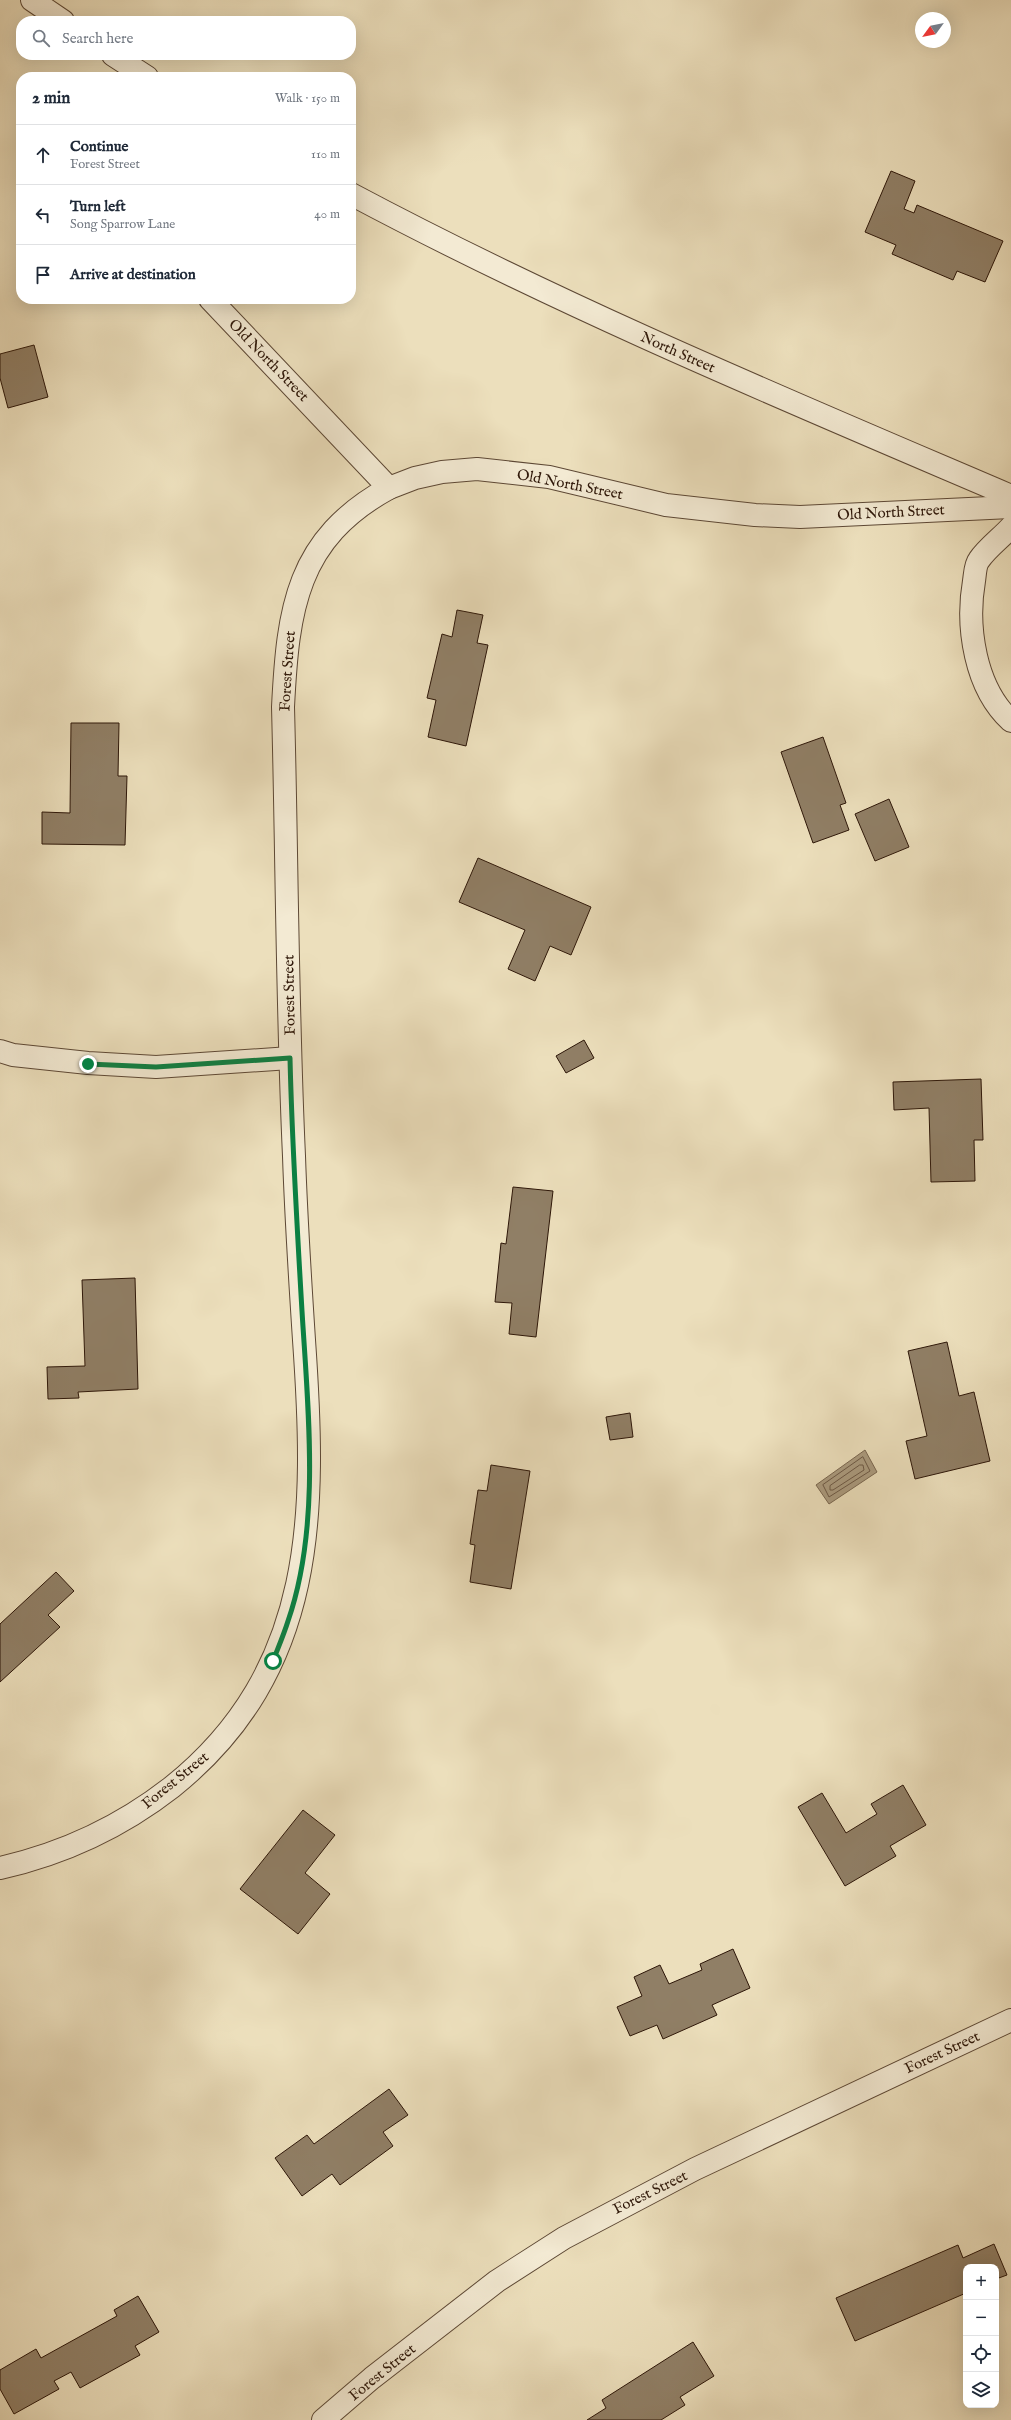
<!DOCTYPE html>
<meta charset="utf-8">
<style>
body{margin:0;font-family:"IM FELL English",serif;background:#f6f6f7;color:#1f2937}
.controls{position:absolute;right:12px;bottom:12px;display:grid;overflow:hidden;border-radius:8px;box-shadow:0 4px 16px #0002}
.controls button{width:36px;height:36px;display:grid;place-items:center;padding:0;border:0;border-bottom:1px solid #e0e1e3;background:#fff;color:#1f2937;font:20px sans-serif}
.compass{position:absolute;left:915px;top:12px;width:36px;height:36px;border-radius:50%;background:#fff;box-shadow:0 4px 16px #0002;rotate:237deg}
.stop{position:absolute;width:12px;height:12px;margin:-9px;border:3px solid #0b8043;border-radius:50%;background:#fff}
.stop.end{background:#0b8043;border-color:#fff;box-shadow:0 1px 4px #0008}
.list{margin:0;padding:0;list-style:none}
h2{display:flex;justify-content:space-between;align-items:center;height:52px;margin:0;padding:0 16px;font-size:17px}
h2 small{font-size:13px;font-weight:400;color:#747a83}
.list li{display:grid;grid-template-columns:26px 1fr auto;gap:12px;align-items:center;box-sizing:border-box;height:60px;padding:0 16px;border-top:1px solid #e0e1e3}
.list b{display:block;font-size:15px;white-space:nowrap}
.list p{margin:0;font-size:13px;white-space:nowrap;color:#747a83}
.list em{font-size:13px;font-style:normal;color:#747a83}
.icon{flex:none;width:22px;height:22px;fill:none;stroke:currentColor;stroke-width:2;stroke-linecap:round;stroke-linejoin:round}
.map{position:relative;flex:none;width:1011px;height:2420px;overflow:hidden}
.search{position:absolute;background:#fff;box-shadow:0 4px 16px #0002;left:16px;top:16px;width:340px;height:44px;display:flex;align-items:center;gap:10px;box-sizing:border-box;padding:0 14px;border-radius:16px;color:#747a83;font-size:15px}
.panel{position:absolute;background:#fff;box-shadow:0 4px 16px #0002;left:16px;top:72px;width:340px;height:232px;border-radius:16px}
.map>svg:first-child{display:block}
.water{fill:#ab9b7f;stroke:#79664f}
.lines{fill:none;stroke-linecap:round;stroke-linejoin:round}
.shore{stroke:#6c5844;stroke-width:1}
.building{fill:#907f66;stroke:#2d1608}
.minor-casing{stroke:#5d4835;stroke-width:24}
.minor{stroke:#f3ead3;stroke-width:22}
.route{stroke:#0b8043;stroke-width:5}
.labels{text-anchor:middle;stroke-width:3.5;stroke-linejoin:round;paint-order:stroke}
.street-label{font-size:15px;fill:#2d1608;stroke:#f3ead3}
</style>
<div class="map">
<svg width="1011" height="2420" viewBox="0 0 1011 2420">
<rect width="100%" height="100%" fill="#ecdfbc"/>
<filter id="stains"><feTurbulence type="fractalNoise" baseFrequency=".005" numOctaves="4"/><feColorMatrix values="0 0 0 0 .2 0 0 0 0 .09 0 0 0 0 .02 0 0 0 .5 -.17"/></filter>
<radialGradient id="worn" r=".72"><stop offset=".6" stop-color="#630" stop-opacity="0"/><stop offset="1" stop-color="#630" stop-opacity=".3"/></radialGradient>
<polygon class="water" points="865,1450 877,1472 829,1504 816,1485"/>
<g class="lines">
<g class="shore">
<polygon points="863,1457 870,1471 829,1497 823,1485"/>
<polygon points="860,1465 863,1465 864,1470 833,1490 830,1490 830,1486"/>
</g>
</g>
<g class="building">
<polygon points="891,171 915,181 904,209 914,213 917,205 1003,241 985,282 957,271 953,280 892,254 896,245 865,232"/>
<polygon points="34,345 48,397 8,408 0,378 0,354"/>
<polygon points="457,610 483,615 477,643 488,645 466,746 428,737 436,700 427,698 442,634 452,637"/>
<polygon points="71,723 119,723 118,776 127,776 125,845 42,844 42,812 70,813"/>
<polygon points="823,737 846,803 840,805 849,830 813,843 781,752"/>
<polygon points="889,799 909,847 875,861 855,814"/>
<polygon points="478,858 591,907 571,955 550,946 535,981 508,969 525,930 459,902"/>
<polygon points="584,1040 594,1058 566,1073 556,1056"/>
<polygon points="981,1079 983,1140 974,1140 975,1181 931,1182 929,1108 894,1110 893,1082"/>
<polygon points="513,1187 553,1191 536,1337 509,1334 512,1303 495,1302 501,1243 506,1244"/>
<polygon points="135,1278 138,1389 78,1392 79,1398 48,1399 47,1367 85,1366 82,1280"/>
<polygon points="947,1342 959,1396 974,1392 990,1461 915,1479 906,1441 927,1436 908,1351"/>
<polygon points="630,1413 633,1437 610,1440 606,1417"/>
<polygon points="491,1465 530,1471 511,1589 470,1582 475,1545 470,1544 478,1490 487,1491"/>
<polygon points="56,1572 74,1591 48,1615 60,1627 0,1682 0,1624"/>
<polygon points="903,1785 926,1825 890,1846 896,1856 845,1886 798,1807 822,1793 846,1833 877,1814 871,1804"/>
<polygon points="303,1810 335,1835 305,1873 330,1894 298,1934 240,1889"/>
<polygon points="733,1949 750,1988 712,2005 717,2015 663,2039 657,2025 630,2036 617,2007 642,1996 634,1977 660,1965 669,1984 702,1970 700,1964"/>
<polygon points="389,2089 408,2115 383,2132 393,2146 340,2185 332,2174 302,2196 275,2158 307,2135 314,2144"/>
<polygon points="994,2244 1007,2275 996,2279 996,2267 966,2267 966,2293 855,2341 836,2298 958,2245 963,2258"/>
<polygon points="138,2296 159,2332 135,2346 140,2355 80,2388 71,2372 54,2381 59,2389 14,2414 0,2389 0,2370 36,2349 41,2358 117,2316 114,2310"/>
<polygon points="693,2342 714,2376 680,2397 685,2405 661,2420 587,2420 606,2408 602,2400"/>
</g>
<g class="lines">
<g class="minor-casing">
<g id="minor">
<polyline points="32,0 63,21"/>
<polyline points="113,55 147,77"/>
<path d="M351 194C565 308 789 401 1011 496"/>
<polyline points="210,299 389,488 415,478 442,472 477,469 549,477 666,505 755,515 800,517 1011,507"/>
<path d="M1011 527C1001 538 987 548 979 560 975 565 975 575 974 581 966 627 975 688 1011 721"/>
<polyline points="0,1051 13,1055 88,1063 156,1067 290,1058"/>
<path d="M0 1868C62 1854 122 1826 172 1787 318 1670 316 1511 304 1340 300 1279 296 1217 294 1156 287 1006 287 856 283 707 288 609 296 539 389 488"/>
<polyline points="323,2420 372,2378 497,2281 564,2238 695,2169 1011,2020"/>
</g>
</g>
<use href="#minor" class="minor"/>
</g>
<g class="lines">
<path class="route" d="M88 1064 156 1067 290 1058C292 1143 297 1227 302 1311 308 1410 321 1526 288 1621 284 1634 278 1648 273 1661"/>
</g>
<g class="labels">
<g class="street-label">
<text transform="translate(678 352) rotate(24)" y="5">North Street</text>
<text transform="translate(269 360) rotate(46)" y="5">Old North Street</text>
<text transform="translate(570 484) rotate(11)" y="5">Old North Street</text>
<text transform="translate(891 512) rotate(-3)" y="5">Old North Street</text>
<text transform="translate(287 671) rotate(-86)" y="5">Forest Street</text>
<text transform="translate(289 995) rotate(-91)" y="5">Forest Street</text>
<text transform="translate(175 1780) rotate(-39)" y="5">Forest Street</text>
<text transform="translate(942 2052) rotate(-25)" y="5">Forest Street</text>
<text transform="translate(650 2192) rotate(-26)" y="5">Forest Street</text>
<text transform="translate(382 2372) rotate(-39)" y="5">Forest Street</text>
</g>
</g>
<rect width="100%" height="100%" filter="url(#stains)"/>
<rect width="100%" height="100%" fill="url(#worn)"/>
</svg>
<div class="controls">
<button>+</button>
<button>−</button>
<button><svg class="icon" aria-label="locate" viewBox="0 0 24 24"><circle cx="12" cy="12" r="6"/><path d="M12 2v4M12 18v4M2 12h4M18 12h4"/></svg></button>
<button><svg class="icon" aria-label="layers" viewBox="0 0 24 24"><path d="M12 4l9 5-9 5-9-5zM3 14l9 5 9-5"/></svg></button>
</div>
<svg class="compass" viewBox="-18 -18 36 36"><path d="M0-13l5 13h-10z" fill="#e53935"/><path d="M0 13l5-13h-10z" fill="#747a83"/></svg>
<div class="stop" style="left:273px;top:1661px"></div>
<div class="stop end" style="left:88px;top:1064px"></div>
<div class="search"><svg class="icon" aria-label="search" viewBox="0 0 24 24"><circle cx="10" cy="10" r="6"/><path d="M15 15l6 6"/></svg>Search here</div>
<section class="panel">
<h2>2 min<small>Walk · 150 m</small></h2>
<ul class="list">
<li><svg class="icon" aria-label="ahead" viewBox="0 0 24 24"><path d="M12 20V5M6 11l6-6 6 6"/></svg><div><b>Continue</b><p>Forest Street</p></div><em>110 m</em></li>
<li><svg class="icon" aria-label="left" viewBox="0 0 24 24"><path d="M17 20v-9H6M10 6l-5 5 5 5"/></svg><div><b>Turn left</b><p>Song Sparrow Lane</p></div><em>40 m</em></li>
<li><svg class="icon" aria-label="arrive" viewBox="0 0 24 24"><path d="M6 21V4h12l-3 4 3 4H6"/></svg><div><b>Arrive at destination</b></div></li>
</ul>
</section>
</div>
